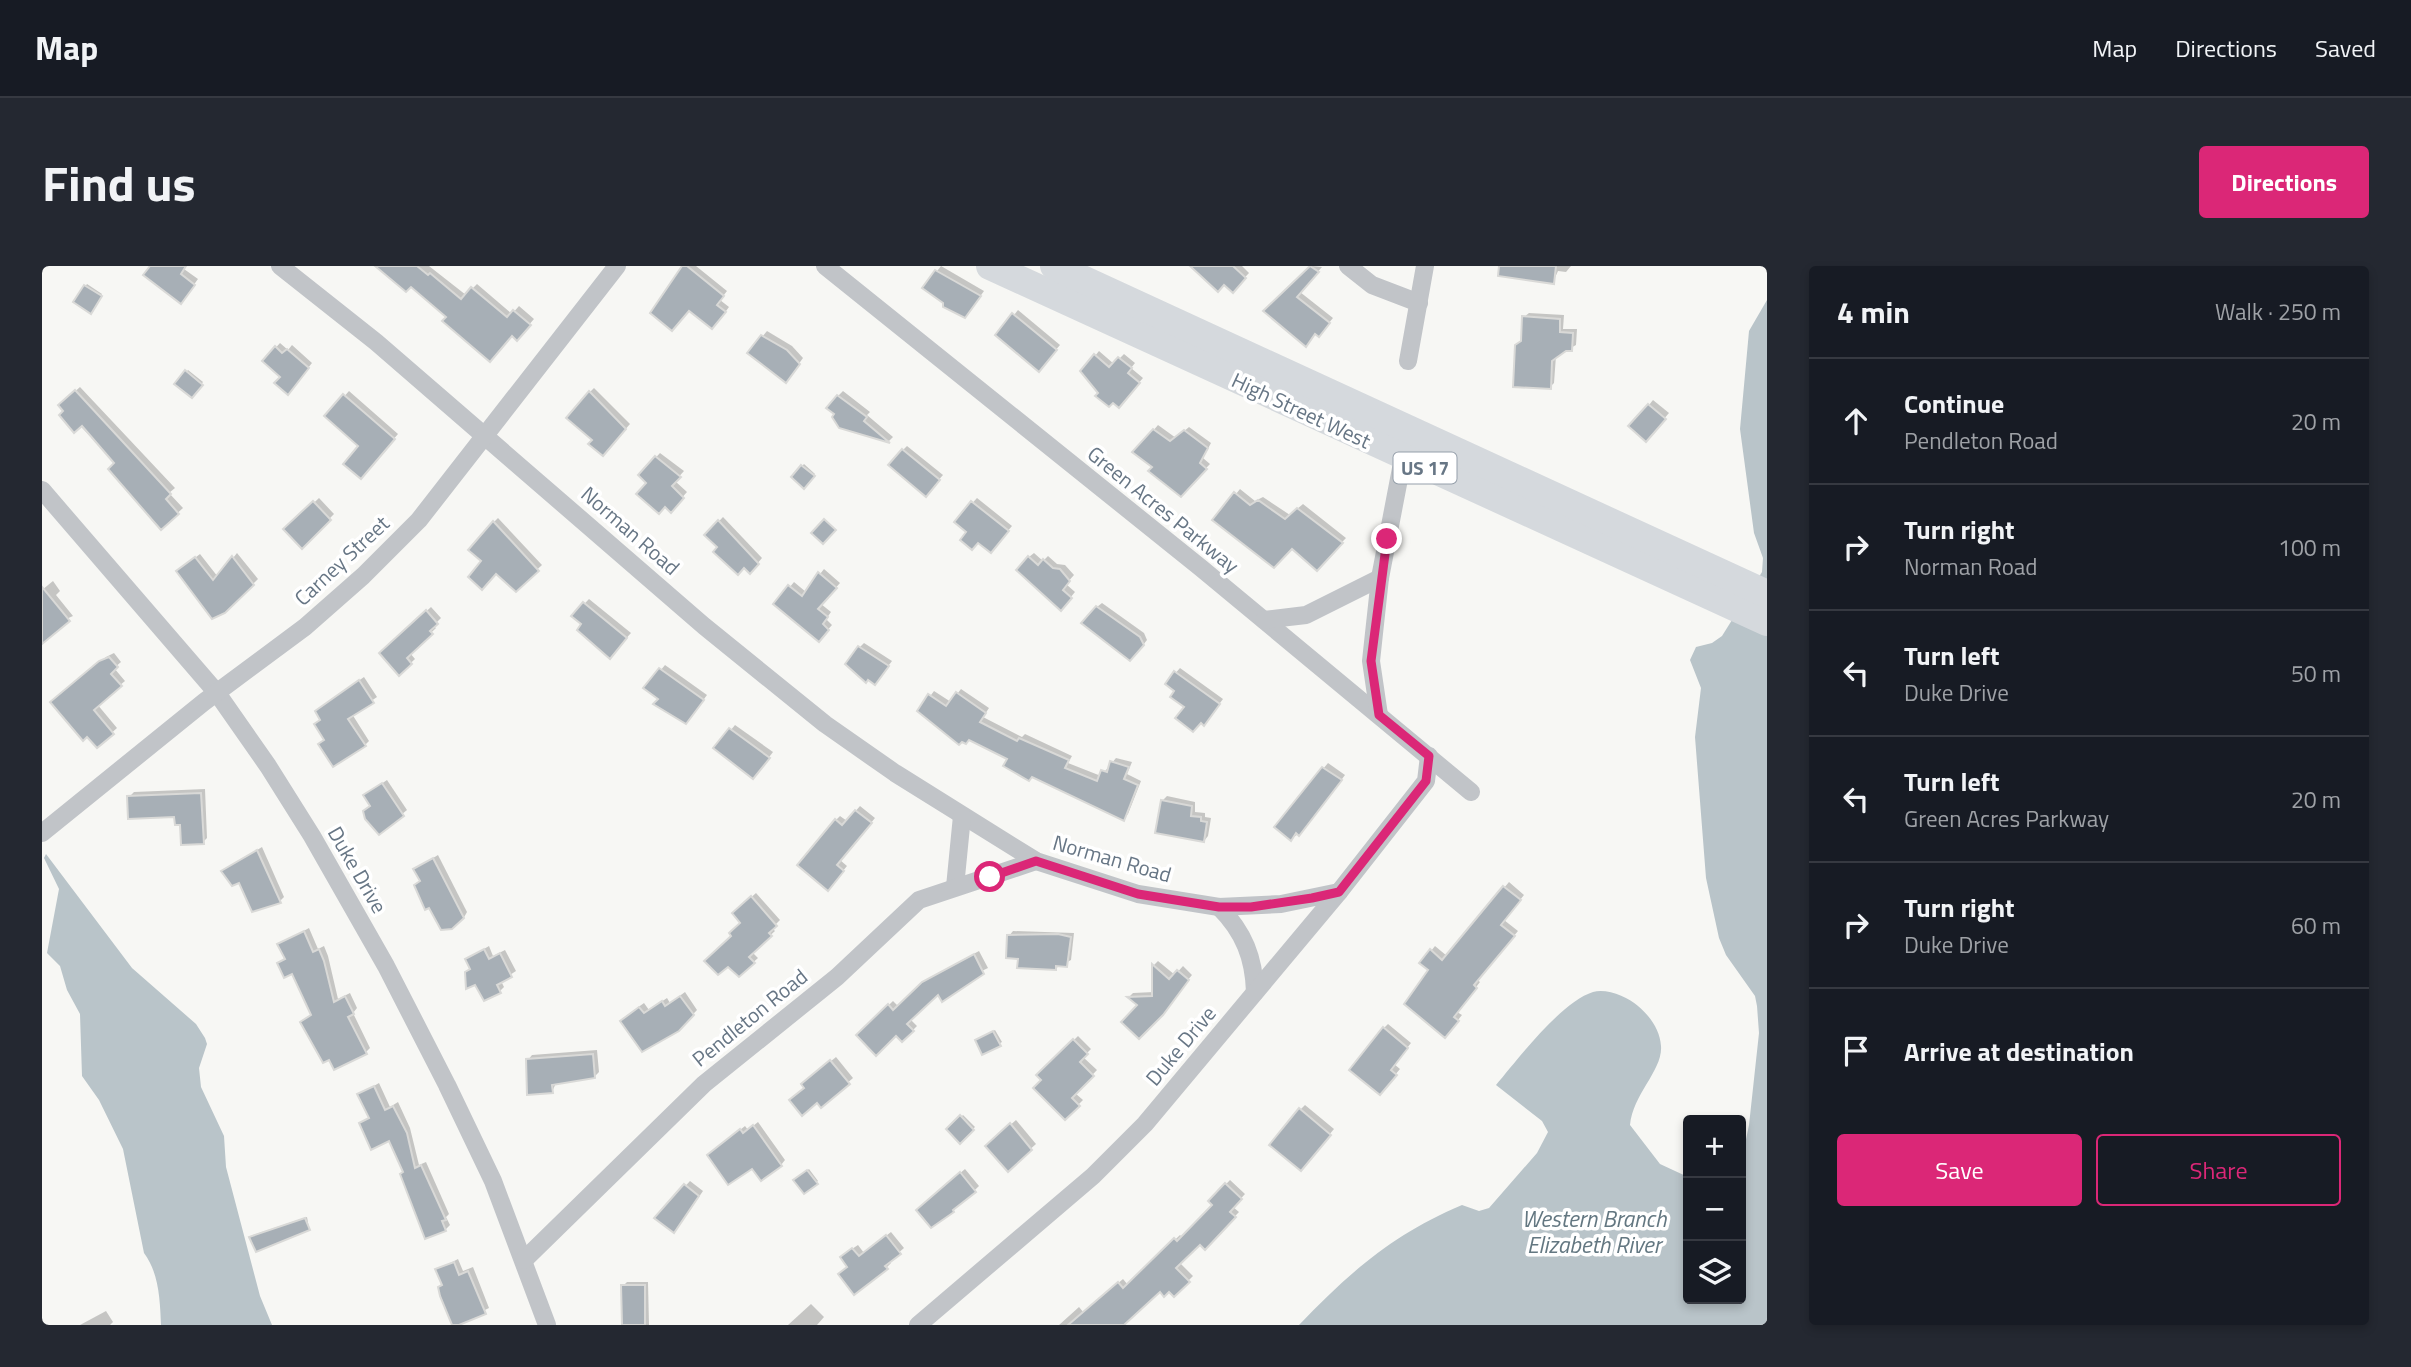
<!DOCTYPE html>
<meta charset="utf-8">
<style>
body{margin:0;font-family:"Titillium Web",sans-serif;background:#242831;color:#f1f3f6}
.controls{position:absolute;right:21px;bottom:21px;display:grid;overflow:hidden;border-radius:7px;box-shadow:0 4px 10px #0003}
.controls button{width:63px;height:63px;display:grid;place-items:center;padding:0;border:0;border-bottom:2px solid #363941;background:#171b24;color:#f1f3f6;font:35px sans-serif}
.stop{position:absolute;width:21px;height:21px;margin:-16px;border:5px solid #db2777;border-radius:50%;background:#fff}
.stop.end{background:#db2777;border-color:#fff;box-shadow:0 2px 7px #0008}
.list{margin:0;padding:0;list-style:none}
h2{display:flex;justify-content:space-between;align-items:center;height:91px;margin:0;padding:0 28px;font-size:30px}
h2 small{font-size:23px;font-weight:400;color:#9ea1a6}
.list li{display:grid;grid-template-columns:46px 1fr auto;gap:21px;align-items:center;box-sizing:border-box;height:126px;padding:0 28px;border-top:2px solid #363941}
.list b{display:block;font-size:26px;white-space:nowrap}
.list p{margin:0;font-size:23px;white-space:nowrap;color:#9ea1a6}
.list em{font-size:23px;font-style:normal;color:#9ea1a6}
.actions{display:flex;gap:14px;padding:21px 28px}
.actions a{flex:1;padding:16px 0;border:2px solid #db2777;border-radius:7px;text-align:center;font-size:24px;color:#db2777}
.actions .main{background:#db2777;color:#fff}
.icon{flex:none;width:38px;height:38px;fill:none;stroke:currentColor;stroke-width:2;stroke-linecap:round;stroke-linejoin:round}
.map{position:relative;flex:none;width:1725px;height:1059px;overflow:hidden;border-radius:7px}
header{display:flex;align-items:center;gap:42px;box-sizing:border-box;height:98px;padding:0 35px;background:#171b24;border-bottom:2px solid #363941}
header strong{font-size:33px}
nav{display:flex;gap:38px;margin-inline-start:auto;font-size:24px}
.intro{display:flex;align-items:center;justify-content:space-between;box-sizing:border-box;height:168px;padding:0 42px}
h1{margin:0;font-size:49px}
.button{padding:18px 32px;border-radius:7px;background:#db2777;color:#fff;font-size:24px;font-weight:700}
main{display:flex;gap:42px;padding:0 42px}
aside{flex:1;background:#171b24;border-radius:7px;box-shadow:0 4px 10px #0003}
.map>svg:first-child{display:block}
.water{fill:#b9c4c9}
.shadow{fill:#0003}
.building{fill:#a7afb6;stroke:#d9d9d7;stroke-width:2}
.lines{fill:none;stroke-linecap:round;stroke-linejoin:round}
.street{stroke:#c1c4c8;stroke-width:18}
.primary{stroke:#d5d9dd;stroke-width:28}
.route{stroke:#db2777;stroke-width:9}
.labels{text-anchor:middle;stroke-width:7;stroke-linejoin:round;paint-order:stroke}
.shield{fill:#fff;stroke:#959faa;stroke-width:2}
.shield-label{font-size:19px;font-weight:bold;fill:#677685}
.street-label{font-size:21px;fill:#677685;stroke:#fff}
.water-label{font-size:23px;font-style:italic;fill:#637781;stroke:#fff}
</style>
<header>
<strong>Map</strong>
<nav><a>Map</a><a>Directions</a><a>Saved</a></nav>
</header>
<div class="intro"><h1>Find us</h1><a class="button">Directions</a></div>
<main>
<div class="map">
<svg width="1725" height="1059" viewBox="0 0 1725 1059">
<rect width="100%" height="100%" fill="#f7f7f4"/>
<g class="water">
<path d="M1725 34V1059H1257C1308 1006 1351 968 1420 939L1437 945 1447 942 1495 887 1506 866 1500 855 1454 819C1476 793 1519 736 1551 726 1565 722 1586 731 1596 740 1608 750 1618 764 1619 780 1621 804 1591 828 1588 859L1618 898 1646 911V1033H1699V897L1707 859 1717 767 1715 740 1713 730 1684 689 1677 672 1664 612 1653 471 1659 422 1648 394 1654 381 1670 377 1680 370 1720 306 1721 292 1712 267 1698 163 1707 65Z"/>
<path d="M4 588 90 702 154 758 163 772 165 778 157 802 159 821 182 870 184 901 218 1030 230 1059H119C118 1034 117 1007 102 987L81 883 57 834 40 810 38 748 25 724 18 700 5 687 17 623 2 592Z"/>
</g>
<g class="shadow">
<polygon points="110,0 144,0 142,3 156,13 143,31"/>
<polygon points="336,0 387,0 424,29 435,18 470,48 477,40 492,53 479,68 470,68 406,51 369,19"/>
<polygon points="643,0 654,0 685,25 678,34 687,41 675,57"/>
<polygon points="899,0 942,25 927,46 883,21"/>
<polygon points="1151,0 1200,0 1207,7 1191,24"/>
<polygon points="1270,0 1280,1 1258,26 1291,52 1281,64 1223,45"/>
<polygon points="1490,0 1529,0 1524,6 1516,5 1511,16"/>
<polygon points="45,18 60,28 50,44 33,36"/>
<polygon points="976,44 1018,79 1001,99 972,49"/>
<polygon points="1487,47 1522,49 1521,63 1535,63 1534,79 1514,90 1512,117 1508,121 1481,75 1482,51"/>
<polygon points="725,65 750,80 761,92 748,110 707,87"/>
<polygon points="238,77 246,84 250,79 270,97 250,122 222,95"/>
<polygon points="1057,85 1072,98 1082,88 1093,97 1089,102 1101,112 1081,135 1053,90"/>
<polygon points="146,104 161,116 150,130 134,118"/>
<polygon points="38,121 133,222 127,227 141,242 119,262 74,197 18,139"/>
<polygon points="552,122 588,158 565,184 548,126"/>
<polygon points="307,125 356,168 323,206 319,180 285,150"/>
<polygon points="801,125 828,146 825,149 851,171 847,175 798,160 794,148 796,130"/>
<polygon points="1611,134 1627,147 1608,169 1607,139"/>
<polygon points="1116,159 1134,172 1147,161 1169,177 1161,192 1168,198 1139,228 1113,201 1093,186"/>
<polygon points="865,180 901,209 888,224 861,184"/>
<polygon points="618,187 642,205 633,215 645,226 629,244 598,209"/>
<polygon points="762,198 773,208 762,220 751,211"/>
<polygon points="1198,223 1213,235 1221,231 1248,249 1261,238 1304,272 1275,302 1194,228"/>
<polygon points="277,232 292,248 260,281 244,263"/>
<polygon points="935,232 970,260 953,280 914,255"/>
<polygon points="681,251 720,292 708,306 664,269"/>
<polygon points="456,252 500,299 474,323 442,295 452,256"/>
<polygon points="195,287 216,313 182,346 141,301 158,288 176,311"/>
<polygon points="992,287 1001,295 1006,290 1015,298 1023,299 1032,309 1024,318 1033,326 1023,338 987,291"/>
<polygon points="782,303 798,317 779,338 789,346 784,353 790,359 781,369 734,338 752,316 764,326"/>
<polygon points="11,315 18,325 14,329 31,350 0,364 0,324"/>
<polygon points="547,333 589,367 568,390 532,349"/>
<polygon points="1060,337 1102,367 1105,374 1093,389 1055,341"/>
<polygon points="389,341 399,352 391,360 394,362 368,387 373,393 357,408 339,388"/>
<polygon points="822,377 850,395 837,412 818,381"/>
<polygon points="72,387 79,396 72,402 83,415 55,438 75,462 55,480 15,432 64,391"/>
<polygon points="623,399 665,429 648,452 604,422"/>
<polygon points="1138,402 1181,433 1166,453 1144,441 1135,425 1125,417"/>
<polygon points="322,411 335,431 310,448 327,475 323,479 280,453 279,441"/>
<polygon points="919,423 947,442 941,451 980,471 983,468 1030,490 1026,497 1059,510 1074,492 1090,496 1085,508 1099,515 1086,548 1081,553 928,472 917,477 878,444 892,425 909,436"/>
<polygon points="693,459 731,486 715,507 674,482"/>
<polygon points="1286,497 1303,509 1262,564 1249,573 1234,560"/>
<polygon points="345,514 365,544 338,566 323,529"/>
<polygon points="163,523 165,572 161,576 134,549 87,531 92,526"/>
<polygon points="1125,530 1153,536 1153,546 1163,547 1163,551 1169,552 1166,570 1162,575 1120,535"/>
<polygon points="818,540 833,552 798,594 805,600 790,618 794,554 798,550 805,555"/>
<polygon points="220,581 242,631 238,635 182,605"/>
<polygon points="396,589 425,646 421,653 380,614 373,603"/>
<polygon points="1467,616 1482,629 1462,654 1476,665 1435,714 1438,716 1415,746 1420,749 1407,765 1388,704 1389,685 1393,680 1405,690"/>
<polygon points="714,627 738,654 730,662 733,665 710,686 716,692 697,709 692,670 701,657 692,647"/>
<polygon points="267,662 276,683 282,680 286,690 296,733 308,727 315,742 311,747 328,782 324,786 260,756 271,748 251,706 237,697 244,691 238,678"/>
<polygon points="971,665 1032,667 1029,694 1014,702 977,691 967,670"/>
<polygon points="447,680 451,690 463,684 474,705 459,715 462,721 458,725 434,717 425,693"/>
<polygon points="937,685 946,702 896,726 868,753 875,760 871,764 816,769 851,735 857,741 887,712"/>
<polygon points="1116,695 1133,709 1141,700 1150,709 1102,766 1097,739 1087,731 1091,727 1112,726 1112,699"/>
<polygon points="643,726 655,744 636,764 584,750 602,737 607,744 625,732 628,737"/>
<polygon points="1346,758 1369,777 1352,798 1358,803 1342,822 1342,762"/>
<polygon points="953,764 960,776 941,787 937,773"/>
<polygon points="1036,770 1049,783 1041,791 1055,804 1033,827 1041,834 1023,852 997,809"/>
<polygon points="555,784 557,806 552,811 514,817 510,826 486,794 490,789"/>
<polygon points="794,791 811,812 779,840 764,821 766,814"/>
<polygon points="337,817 348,841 356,836 368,862 377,899 384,896 407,948 404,951 408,959 403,964 363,905 348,873 319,857 328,851 318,828"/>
<polygon points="1263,839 1292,863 1263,898 1258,844"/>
<polygon points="921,849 933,861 918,875 907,863"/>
<polygon points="974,854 994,878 966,903 945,880"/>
<polygon points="716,856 743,894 739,899 711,900 671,885 703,860 706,864"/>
<polygon points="767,903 776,915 762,926 753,914"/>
<polygon points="923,903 937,920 911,945 880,939"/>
<polygon points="1188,914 1203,928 1191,941 1197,946 1163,981 1158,976 1137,996 1151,1010 1132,1029 1127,1024 1118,1024 1079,1059 1017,1059 1037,1041 1042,1047 1081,1013 1086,1019 1138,969 1141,972 1173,939 1168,935"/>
<polygon points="648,915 661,925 636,961 614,952"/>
<polygon points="265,951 267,962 210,971 211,969"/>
<polygon points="849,966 862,982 847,995 849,997 844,1002 807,1000 804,987 816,979 822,987"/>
<polygon points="416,993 421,1005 431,1001 447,1042 412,1059 395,1004"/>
<polygon points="585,1016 606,1016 607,1059 582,1059 581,1020"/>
<polygon points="769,1038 782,1051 775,1059 746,1059"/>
<polygon points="64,1045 71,1056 68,1059 38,1059"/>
</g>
<g class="building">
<polygon points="108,0 144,0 139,8 153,19 139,38 101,9"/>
<polygon points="333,0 375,0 386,9 388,7 419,33 429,21 465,51 471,44 489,59 475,75 470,70 448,96 400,55 404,51 369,21 364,26"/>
<polygon points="640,0 645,0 682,30 675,39 684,46 670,63 647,45 630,65 608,47"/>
<polygon points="1148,0 1191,0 1204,12 1191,27 1182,19 1176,26"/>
<polygon points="1268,0 1277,6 1255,31 1288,57 1277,71 1273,68 1264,81 1221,45"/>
<polygon points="1457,0 1514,0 1512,18 1456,10"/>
<polygon points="893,4 939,30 923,52 901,41 901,37 880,22"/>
<polygon points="42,19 60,30 49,48 31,36"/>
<polygon points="970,47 1015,84 997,106 953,69"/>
<polygon points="1480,50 1518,53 1518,66 1531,67 1530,85 1524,85 1510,95 1509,123 1471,121 1473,79 1479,75"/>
<polygon points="719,69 745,84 758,98 744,117 705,87"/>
<polygon points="233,80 240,87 245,83 267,102 246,129 232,117 238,111 220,95"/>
<polygon points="1052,88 1067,101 1076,91 1090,102 1086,107 1098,117 1077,142 1071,137 1067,141 1053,130 1056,127 1038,105"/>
<polygon points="143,104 161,119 150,132 132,118"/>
<polygon points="33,124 129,228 124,233 137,248 119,264 66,203 72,197 40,160 32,167 17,149 21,145 16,139"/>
<polygon points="547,125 584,163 561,190 546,178 550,174 524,152"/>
<polygon points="301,128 353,173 319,213 301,198 316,180 282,150"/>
<polygon points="795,129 825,151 822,155 848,177 797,162 790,151 792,148 784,142"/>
<polygon points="1606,138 1624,153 1604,176 1586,160"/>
<polygon points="1111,163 1128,175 1142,164 1166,182 1158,197 1165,203 1139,231 1106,205 1110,201 1090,186"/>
<polygon points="860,183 898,214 884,231 846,199"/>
<polygon points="613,190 639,211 630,220 642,232 629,247 623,241 617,248 594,228 604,217 596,209"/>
<polygon points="759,199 773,210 762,223 749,211"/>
<polygon points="1192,226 1208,239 1216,234 1243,253 1255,242 1301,277 1275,305 1250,283 1232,302 1170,254"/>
<polygon points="271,235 289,254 260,283 241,263"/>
<polygon points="929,235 967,265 949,287 936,277 930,284 918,274 924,266 912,256"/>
<polygon points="782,253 794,264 781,278 769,267"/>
<polygon points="676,254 717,298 708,308 702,302 696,309 671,286 675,281 662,269"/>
<polygon points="451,255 497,305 474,326 454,308 440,324 426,311 439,295 426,284"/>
<polygon points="190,290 212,319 183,347 170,353 134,305 153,291 171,314"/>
<polygon points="986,290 996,299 1001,293 1011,302 1018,303 1028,315 1021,324 1030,332 1019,345 974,304"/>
<polygon points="776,306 795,322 776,343 786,351 781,358 787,364 777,376 731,338 746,319 760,330"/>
<polygon points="0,321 28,355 0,378"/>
<polygon points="541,336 585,372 568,393 535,364 539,358 529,350"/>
<polygon points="1054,340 1098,371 1102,379 1088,395 1039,357"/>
<polygon points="384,344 396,358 388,365 391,368 365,392 370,398 357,410 337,387"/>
<polygon points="816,380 847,400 833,419 826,414 824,417 803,398"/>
<polygon points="67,391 76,401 69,408 80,420 52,444 72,468 55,482 45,471 41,475 8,436 57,395"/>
<polygon points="617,402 662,434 644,458 611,438 616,433 601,422"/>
<polygon points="1132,405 1178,438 1162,460 1159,457 1151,466 1133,452 1142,441 1128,431 1132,425 1123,418"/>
<polygon points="317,414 332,437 306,453 324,480 291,501 276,478 282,474 272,458 278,454 273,445"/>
<polygon points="914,426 944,447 938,456 975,475 977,472 1027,494 1023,502 1055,515 1059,504 1065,506 1068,495 1087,501 1082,513 1096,519 1082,555 990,511 987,515 961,500 965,493 927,474 924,478 920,476 917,479 875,445 886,428 904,440"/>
<polygon points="687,462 728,492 711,513 671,482"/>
<polygon points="1280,501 1300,514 1257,570 1254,567 1249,575 1232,561"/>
<polygon points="340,517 362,550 337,569 323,553 321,545 328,540 321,529"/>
<polygon points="159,527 162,578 139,579 138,559 133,559 132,551 86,553 85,530"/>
<polygon points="1119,534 1150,540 1149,550 1159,551 1159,555 1165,556 1162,576 1113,567"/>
<polygon points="813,544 830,557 795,599 802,605 786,625 755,599 793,553 800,559"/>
<polygon points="215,584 239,637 210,646 197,617 190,620 179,605"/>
<polygon points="391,592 422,652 410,663 399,664 387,642 383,644 372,619 378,615 371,603"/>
<polygon points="1461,620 1479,634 1459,659 1473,670 1432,719 1435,722 1412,751 1417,755 1403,772 1362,738 1386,704 1377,697 1388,683 1400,694"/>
<polygon points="709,630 735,660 727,667 730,670 707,691 713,697 697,711 686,701 676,709 662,695 689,670 687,667 698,657 690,647"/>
<polygon points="262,665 271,686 277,683 282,695 292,736 303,730 312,748 306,751 325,788 292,804 287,794 281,797 258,756 269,749 250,708 242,712 235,697 243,693 235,678"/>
<polygon points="1016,668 1029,671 1025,701 1014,700 1014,704 975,702 976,693 964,692 965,669"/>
<polygon points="442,683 447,693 458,687 470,711 455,719 459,727 442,735 433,719 424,723 423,706 428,703 423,693"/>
<polygon points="932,688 942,708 900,736 896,729 865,758 872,765 860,776 854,770 834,790 814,769 846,738 851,744 880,716"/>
<polygon points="1110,698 1127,713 1135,704 1147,714 1121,749 1097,773 1079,756 1095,739 1085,731 1110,730"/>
<polygon points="638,730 652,749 637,765 600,786 578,755 597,741 602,747 620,735 623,740"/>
<polygon points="1341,761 1366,782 1349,804 1355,809 1338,829 1307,804"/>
<polygon points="951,765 959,780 940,789 933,774"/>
<polygon points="1031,773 1046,788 1038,796 1052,810 1030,832 1038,840 1023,854 991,822 999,814 994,809"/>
<polygon points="551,788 553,812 510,819 511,827 485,829 484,793"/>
<polygon points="788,794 808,818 779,842 775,837 760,850 747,834 762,822 759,818"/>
<polygon points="332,820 343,844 351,840 365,867 373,902 379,899 404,954 400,955 404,965 383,973 358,908 361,906 347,875 329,884 317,857 327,852 315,828"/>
<polygon points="1257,842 1289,869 1259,905 1227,879"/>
<polygon points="918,849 932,864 918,878 904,863"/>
<polygon points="968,857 990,884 966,906 943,880"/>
<polygon points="711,859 740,900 719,915 710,903 686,919 665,889 698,863 701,867"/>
<polygon points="765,904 776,918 762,928 751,914"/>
<polygon points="918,906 934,926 911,944 912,946 889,962 874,944"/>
<polygon points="1183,917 1200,933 1188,946 1194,951 1163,984 1158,979 1134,1002 1148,1016 1132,1031 1127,1026 1122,1031 1118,1026 1082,1059 1026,1059 1076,1016 1081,1022 1132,972 1135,975 1170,939 1166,935"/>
<polygon points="642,918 657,930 632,967 612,952"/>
<polygon points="263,952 268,964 214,986 207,971"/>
<polygon points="844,969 859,988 843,1000 846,1003 812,1029 796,1008 805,1001 798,991 810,982 817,990"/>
<polygon points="412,996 417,1009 426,1005 444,1048 417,1059 410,1059 398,1030 396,1021 400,1019 393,1003"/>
<polygon points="579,1019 603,1019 603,1059 580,1059"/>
</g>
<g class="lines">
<g class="street">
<polyline points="238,0 334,76 662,360 783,458 853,507 994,595 1096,628 1177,641 1239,638 1297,626"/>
<polyline points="783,0 1159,302 1429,526"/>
<polyline points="1306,0 1330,19 1377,37"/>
<polyline points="1366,95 1383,0"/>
<polyline points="0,224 175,427 226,500 270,570 344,700 405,819 451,915 505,1059"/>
<polyline points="1222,354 1264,349 1338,312"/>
<polyline points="1337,449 1329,395 1338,312 1361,192"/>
<polyline points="0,567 162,436 263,361 321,310 377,254 575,0"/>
<polyline points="913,621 920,550"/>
<path d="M1177 641C1202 666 1212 692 1213 726"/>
<polyline points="482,994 662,818 795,711 877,634 994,595"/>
<polyline points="876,1059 1051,910 1103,858 1297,626 1384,515 1387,490"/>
</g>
<g class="primary">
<polyline points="948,0 1725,356"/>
<polyline points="1012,0 1725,328"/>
</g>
</g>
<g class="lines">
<polyline class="route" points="948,611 994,595 1096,628 1177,641 1209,641 1270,632 1297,626 1384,515 1387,490 1337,449 1329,395 1345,273"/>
</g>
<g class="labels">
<rect class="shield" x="1351.5" y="186.5" width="63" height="31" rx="5"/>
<g class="shield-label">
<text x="1383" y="209">US 17</text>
</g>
<g class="street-label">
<text transform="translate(1259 145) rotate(25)" y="7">High Street West</text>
<text transform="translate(1121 244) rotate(39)" y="7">Green Acres Parkway</text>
<text transform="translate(588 265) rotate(41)" y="7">Norman Road</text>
<text transform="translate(300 295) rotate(-43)" y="7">Carney Street</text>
<text transform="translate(1070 593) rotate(16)" y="7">Norman Road</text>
<text transform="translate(315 604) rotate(60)" y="7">Duke Drive</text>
<text transform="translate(708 752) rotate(-39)" y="7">Pendleton Road</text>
<text transform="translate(1139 780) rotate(-50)" y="7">Duke Drive</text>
</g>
<g class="water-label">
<text x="1552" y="961">Western Branch<tspan x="1552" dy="26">Elizabeth River</tspan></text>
</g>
</g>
</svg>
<div class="controls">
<button>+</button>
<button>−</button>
<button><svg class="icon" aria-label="layers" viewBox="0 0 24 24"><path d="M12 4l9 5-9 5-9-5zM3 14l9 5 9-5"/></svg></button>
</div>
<div class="stop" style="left:948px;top:611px"></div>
<div class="stop end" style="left:1345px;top:273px"></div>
</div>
<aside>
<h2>4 min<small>Walk · 250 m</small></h2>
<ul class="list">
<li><svg class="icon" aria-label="ahead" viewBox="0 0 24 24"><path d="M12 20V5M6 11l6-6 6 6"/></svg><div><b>Continue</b><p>Pendleton Road</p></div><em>20 m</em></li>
<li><svg class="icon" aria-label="right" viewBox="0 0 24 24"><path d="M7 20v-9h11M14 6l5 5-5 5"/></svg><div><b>Turn right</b><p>Norman Road</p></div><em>100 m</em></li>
<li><svg class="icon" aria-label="left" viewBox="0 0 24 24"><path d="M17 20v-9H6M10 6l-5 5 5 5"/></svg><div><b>Turn left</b><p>Duke Drive</p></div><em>50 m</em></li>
<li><svg class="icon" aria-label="left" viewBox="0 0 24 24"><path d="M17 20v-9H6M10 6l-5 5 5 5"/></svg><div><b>Turn left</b><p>Green Acres Parkway</p></div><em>20 m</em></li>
<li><svg class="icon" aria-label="right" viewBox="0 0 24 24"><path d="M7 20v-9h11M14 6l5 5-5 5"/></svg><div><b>Turn right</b><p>Duke Drive</p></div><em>60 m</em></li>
<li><svg class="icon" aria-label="arrive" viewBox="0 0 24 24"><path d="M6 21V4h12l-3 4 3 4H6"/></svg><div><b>Arrive at destination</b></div></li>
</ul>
<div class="actions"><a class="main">Save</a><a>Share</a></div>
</aside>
</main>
